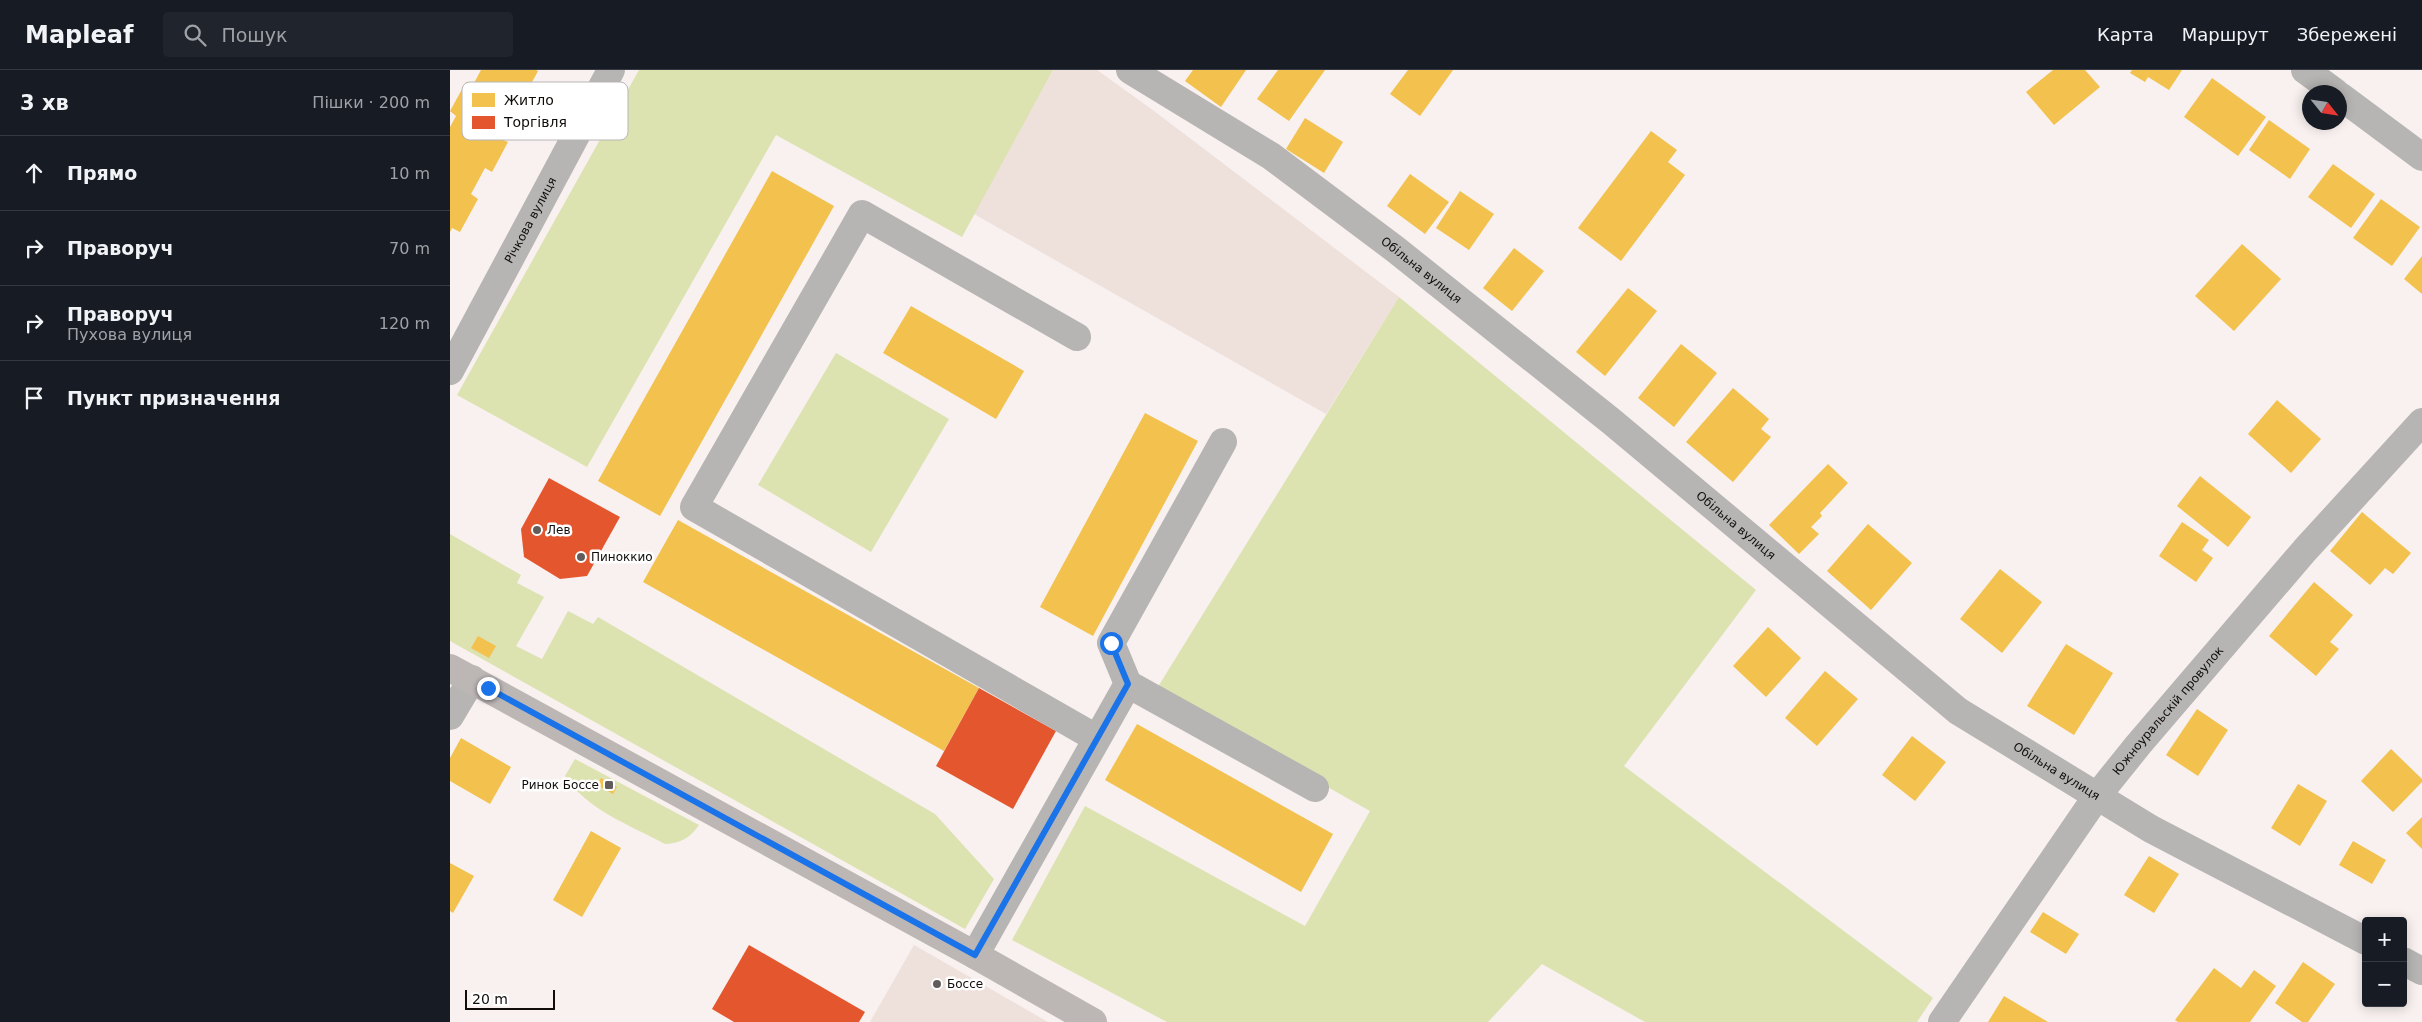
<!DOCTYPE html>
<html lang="uk">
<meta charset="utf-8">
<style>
body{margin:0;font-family:"DejaVu Sans",sans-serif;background:#20242c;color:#f1f3f6}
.controls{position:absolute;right:15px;bottom:15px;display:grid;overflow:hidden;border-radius:5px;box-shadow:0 2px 12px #0003}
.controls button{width:45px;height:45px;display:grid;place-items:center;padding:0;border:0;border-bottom:1px solid #363941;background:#171b24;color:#f1f3f6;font:25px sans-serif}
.compass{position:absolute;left:1852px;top:15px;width:45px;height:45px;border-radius:50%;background:#171b24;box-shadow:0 2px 12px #0003;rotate:120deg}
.scale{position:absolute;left:15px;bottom:12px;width:90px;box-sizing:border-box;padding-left:5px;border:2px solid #110d0b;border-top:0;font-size:14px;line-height:18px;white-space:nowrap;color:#110d0b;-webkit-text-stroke:4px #fff;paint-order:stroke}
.stop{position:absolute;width:15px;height:15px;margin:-11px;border:4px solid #1a73e8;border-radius:50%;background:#fff}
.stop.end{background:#1a73e8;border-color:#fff;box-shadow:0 1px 5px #0008}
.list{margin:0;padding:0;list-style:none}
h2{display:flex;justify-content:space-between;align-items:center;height:65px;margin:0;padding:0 20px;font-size:21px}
h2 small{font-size:16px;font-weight:400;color:#9ea1a6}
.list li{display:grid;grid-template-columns:32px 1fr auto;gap:15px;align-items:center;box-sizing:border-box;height:75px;padding:0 20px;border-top:1px solid #363941}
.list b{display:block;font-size:19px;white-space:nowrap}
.list p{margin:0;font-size:16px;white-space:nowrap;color:#9ea1a6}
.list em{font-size:16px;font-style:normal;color:#9ea1a6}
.icon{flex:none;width:28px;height:28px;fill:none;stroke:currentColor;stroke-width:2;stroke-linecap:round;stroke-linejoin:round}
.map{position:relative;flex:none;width:1972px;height:952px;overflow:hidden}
header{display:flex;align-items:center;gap:30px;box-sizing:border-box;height:70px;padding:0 25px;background:#171b24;border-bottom:1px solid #363941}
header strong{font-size:24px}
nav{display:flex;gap:28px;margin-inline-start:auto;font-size:18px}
.search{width:350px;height:45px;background:#20242c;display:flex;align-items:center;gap:12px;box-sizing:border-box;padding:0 18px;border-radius:5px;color:#9ea1a6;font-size:19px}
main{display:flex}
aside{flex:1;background:#171b24}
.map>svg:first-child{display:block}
.built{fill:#eee0db}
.green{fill:#dde2b1}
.homes{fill:#f2c14e}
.shops{fill:#e4572e}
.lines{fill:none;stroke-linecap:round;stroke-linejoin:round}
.minor{stroke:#b7b5b3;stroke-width:28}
.major{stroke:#bcb6b5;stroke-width:28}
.route{stroke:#1a73e8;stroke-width:6}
.poi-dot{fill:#625d5b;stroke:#fff;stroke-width:2}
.labels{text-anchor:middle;stroke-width:5;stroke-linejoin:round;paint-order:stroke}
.street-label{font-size:12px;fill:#110d0b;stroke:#fff}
.poi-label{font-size:12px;fill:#110d0b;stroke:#fff;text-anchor:start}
.key{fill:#fff;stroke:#b8b6b6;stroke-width:1}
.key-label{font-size:14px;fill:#110d0b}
</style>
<header>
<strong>Mapleaf</strong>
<div class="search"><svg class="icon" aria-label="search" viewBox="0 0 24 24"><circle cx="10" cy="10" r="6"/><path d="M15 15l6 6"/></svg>Пошук</div>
<nav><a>Карта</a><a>Маршрут</a><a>Збережені</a></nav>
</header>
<main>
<aside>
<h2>3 хв<small>Пішки · 200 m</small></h2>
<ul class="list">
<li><svg class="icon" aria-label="ahead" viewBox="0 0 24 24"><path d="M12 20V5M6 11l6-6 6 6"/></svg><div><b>Прямо</b></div><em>10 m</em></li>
<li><svg class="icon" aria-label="right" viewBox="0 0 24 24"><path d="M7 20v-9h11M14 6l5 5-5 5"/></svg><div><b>Праворуч</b></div><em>70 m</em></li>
<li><svg class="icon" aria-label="right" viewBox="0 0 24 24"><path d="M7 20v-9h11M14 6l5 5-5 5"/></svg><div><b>Праворуч</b><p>Пухова вулиця</p></div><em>120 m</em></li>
<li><svg class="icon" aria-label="arrive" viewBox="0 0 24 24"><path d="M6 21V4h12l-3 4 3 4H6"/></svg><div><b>Пункт призначення</b></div></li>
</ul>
</aside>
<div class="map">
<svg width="1972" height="952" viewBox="0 0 1972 952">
<rect width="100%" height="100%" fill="#f8f1ef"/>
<g class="built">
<polygon points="603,0 647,0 704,41 949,227 876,344 524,144"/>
<polygon points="464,875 598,952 420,952"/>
</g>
<g class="green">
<polygon points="189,0 603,0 512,167 326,65 137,397 7,325"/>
<polygon points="949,227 1306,520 1174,696 1483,928 1467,952 1195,952 1092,894 1038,952 717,952 562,870 635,736 855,856 920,741 706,620"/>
<polygon points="386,283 499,349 421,482 308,415"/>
<polygon points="0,464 71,505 67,513 94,527 66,576 92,589 118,541 143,554 148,547 485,744 544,809 515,859 0,571"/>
<path d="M125 689 249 755C240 768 231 773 215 774 180 755 137 740 115 706Z"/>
</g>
<g class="homes">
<polygon points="31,0 86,0 88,1 81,14 88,19 72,48 67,45 53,70 58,72 42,102 35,98 21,124 28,129 10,162 2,158 0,162 0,57 6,46 0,41 16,12 23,15"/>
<polygon points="743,0 796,0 771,37 735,11"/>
<polygon points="828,0 875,0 839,51 807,29"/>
<polygon points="958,0 1003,0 970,46 940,24"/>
<polygon points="1603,0 1635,0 1650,17 1604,55 1576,22"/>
<polygon points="1682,0 1732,0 1719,20 1698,7 1695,12 1680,3"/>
<polygon points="1762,8 1816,47 1788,86 1734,47"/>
<polygon points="855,48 893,72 874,103 836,79"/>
<polygon points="1819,50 1860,79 1840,109 1799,80"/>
<polygon points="1201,61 1227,80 1218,92 1235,105 1171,191 1128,158"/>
<polygon points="1883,94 1925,124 1901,158 1858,127"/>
<polygon points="322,101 384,136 210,446 148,411"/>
<polygon points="960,104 999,132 975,164 937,136"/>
<polygon points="1010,121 1044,144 1019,180 986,158"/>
<polygon points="1931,129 1970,157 1942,196 1903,168"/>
<polygon points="1792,174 1831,209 1784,261 1745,226"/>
<polygon points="1064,178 1094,201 1062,241 1033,218"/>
<polygon points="1972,186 1972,224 1954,209"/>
<polygon points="1178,218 1207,241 1155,306 1126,282"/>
<polygon points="461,236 574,301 546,349 433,283"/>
<polygon points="1231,274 1267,303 1224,357 1188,328"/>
<polygon points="1283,318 1319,349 1311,359 1321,367 1283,412 1236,372"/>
<polygon points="1827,330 1871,369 1841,403 1798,364"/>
<polygon points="695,343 748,371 643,566 590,537"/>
<polygon points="1378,394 1398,413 1370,443 1372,446 1361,457 1369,464 1349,484 1319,455"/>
<polygon points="1750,406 1801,447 1778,477 1727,436"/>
<polygon points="1912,442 1961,483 1943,504 1935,498 1920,515 1880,481"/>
<polygon points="228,450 529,618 494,681 193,512"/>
<polygon points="1732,452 1759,470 1752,480 1763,488 1746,512 1709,486"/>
<polygon points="1418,454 1462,493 1421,540 1377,501"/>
<polygon points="1550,499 1592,532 1552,583 1510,549"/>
<polygon points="1864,512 1903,545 1880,572 1889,579 1866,606 1819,566"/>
<polygon points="1318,557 1351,588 1316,627 1283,596"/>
<polygon points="28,566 46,576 39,588 21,578"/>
<polygon points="1616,574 1663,603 1624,665 1577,636"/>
<polygon points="1375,601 1408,629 1367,676 1335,648"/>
<polygon points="1747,639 1778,660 1748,706 1716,685"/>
<polygon points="687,654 883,764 851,822 655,710"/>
<polygon points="1462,666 1496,692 1465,731 1432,705"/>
<polygon points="11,668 61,697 40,734 0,711 0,688"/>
<polygon points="1941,679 1972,709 1972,712 1943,742 1911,711"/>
<polygon points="151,708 167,717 163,724 147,715"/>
<polygon points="1848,714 1877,731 1850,776 1821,758"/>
<polygon points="1972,747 1972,779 1956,763"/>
<polygon points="141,761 171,778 132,847 103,830"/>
<polygon points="1903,771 1936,790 1922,814 1889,795"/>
<polygon points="1699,786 1729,804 1704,843 1674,825"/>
<polygon points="0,793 24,806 3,843 0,841"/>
<polygon points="1593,842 1629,864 1616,884 1580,862"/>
<polygon points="1853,892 1885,914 1858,952 1852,952 1825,933"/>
<polygon points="1764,898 1791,918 1804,900 1826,916 1800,952 1728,952 1725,950"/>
<polygon points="1554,926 1598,952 1538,952"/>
</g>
<g class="shops">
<polygon points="99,408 170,447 137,506 110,509 74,487 71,459"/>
<polygon points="529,618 606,661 563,739 486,696"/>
<polygon points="299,875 415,942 409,952 284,952 262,939"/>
</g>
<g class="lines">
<g class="minor">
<path id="s1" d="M680 0 821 86 945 179 1161 351 1508 641 1701 759 1916 871"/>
<polyline points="1855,0 1885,22"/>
<polyline points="1890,26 1972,87"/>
<polyline points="627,267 412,144 244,437 646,668"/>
<path id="s2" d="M0 301 161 0"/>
<polyline points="678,614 661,573 773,372"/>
<polyline points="0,646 22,609"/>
<polyline points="525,885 678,614 865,718"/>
<polyline points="1953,891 1972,901"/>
<path id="s3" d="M1492 952 1647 726 1688 675 1855 480 1972 352"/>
</g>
<polyline class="major" points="0,598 525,885 643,952"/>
</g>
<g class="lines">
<polyline class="route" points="38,618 525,885 678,614 661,573"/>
</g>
<g class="poi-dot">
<circle cx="87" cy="460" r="5"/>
<circle cx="131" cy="487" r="5"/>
<rect x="154" y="710" width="10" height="10" rx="2.5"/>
<circle cx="487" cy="914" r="5"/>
</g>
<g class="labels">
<g class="street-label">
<text dy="4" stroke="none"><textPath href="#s2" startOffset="171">Річкова вулиця</textPath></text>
<text dy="4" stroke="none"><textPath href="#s1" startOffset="354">Обільна вулиця</textPath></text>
<text dy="4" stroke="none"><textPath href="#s1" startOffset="759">Обільна вулиця</textPath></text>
<text dy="4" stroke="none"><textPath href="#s3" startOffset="385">Южноуральскій провулок</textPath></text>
<text dy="4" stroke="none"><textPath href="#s1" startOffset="1164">Обільна вулиця</textPath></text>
</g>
<g class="poi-label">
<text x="97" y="464">Лев</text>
<text x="141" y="491">Пиноккио</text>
<text x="149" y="719" text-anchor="end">Ринок Боссе</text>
<text x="497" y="918">Боссе</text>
</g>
</g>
<rect x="12" y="12" width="166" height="58" rx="8" class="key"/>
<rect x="22" y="23" width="23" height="14" fill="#f2c14e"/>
<rect x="22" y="46" width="23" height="13" fill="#e4572e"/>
<g class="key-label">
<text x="54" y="35">Житло</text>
<text x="54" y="57">Торгівля</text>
</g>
</svg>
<div class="controls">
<button>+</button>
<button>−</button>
</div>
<svg class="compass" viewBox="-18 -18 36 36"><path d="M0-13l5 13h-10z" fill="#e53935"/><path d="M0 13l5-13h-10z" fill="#9ea1a6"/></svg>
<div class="scale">20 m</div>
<div class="stop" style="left:661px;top:573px"></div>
<div class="stop end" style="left:38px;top:618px"></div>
</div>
</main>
